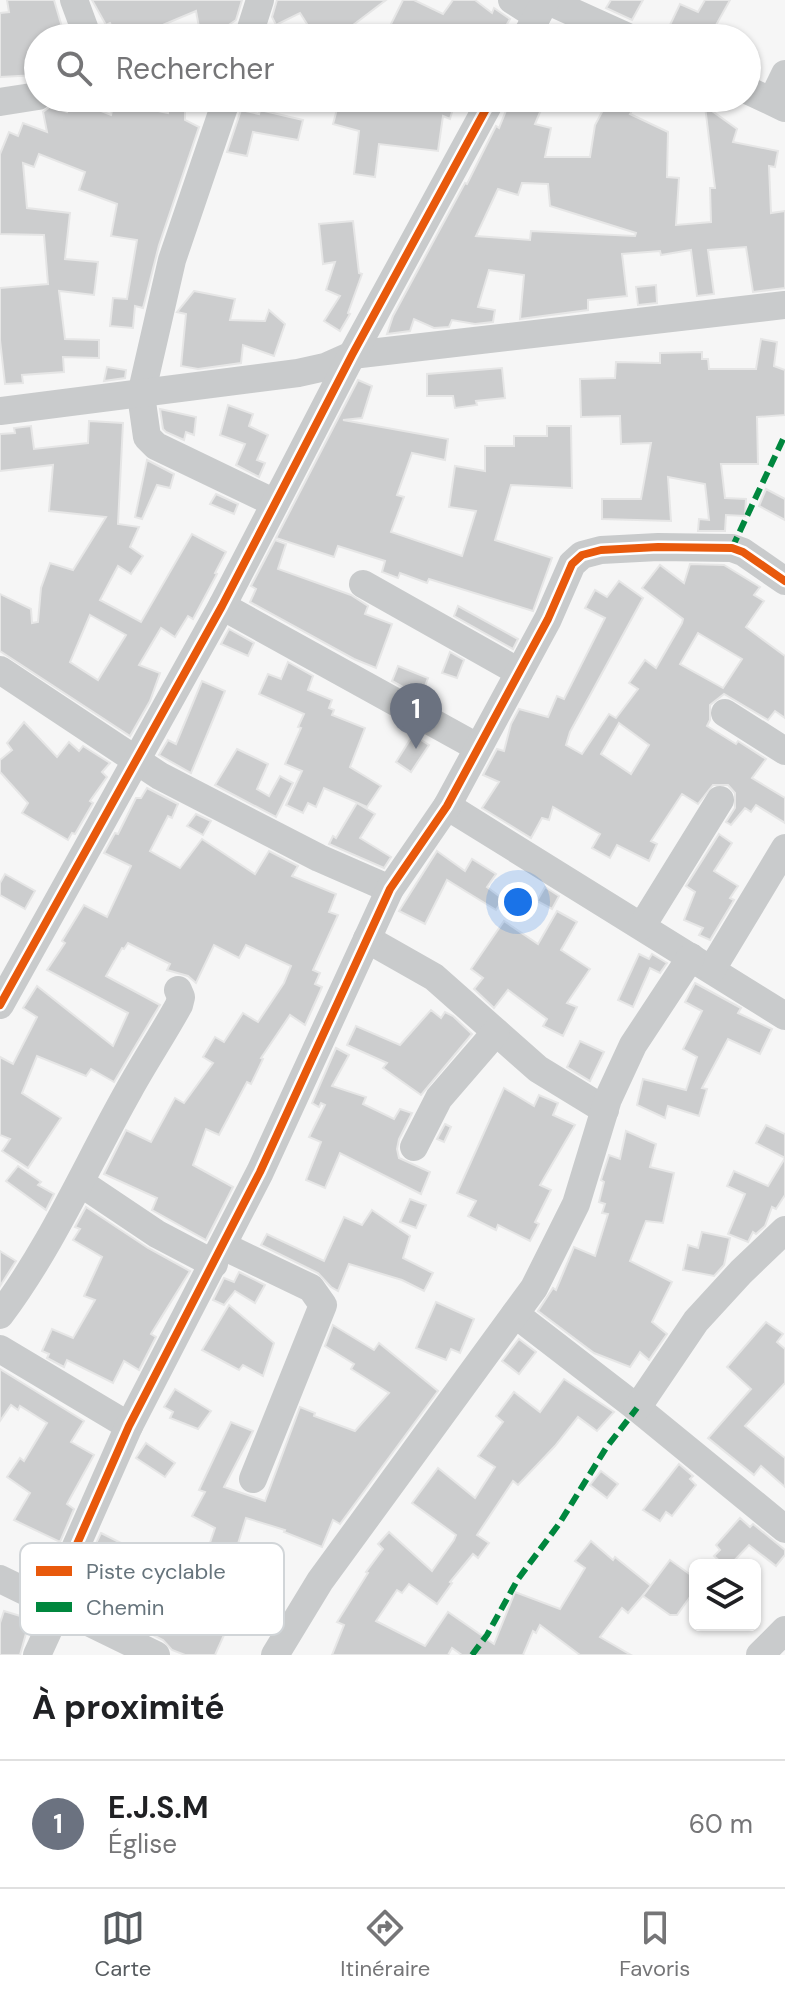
<!DOCTYPE html>
<html lang="fr">
<meta charset="utf-8">
<style>
body{margin:0;font-family:"DM Sans",sans-serif;background:#f6f6f6;color:#202124}
.controls{position:absolute;right:24px;bottom:24px;display:grid;overflow:hidden;border-radius:12px;box-shadow:0 2px 6px #0004}
.controls button{width:72px;height:72px;display:grid;place-items:center;padding:0;border:0;border-bottom:2px solid #e0e0e0;background:#fff;color:#202124;font:40px sans-serif}
.you{position:absolute;left:518px;top:902px;width:28px;height:28px;margin:-20px;border:6px solid #fff;border-radius:50%;background:#1a73e8;box-shadow:0 0 0 12px #1a73e833}
.badge{display:grid;place-items:center;width:52px;height:52px;border-radius:50%;background:#565b5f;color:#fff;font-size:26px;font-weight:700}
.pin{position:absolute;translate:-50% -66px;filter:drop-shadow(0 2px 4px #0008)}
.pin::after{content:'';position:absolute;top:42px;width:28px;height:24px;background:inherit;clip-path:polygon(0 0,100% 0,50% 100%)}
.list{margin:0;padding:0;list-style:none}
h2{display:flex;justify-content:space-between;align-items:center;height:104px;margin:0;padding:0 32px;font-size:34px}
h2 small{font-size:26px;font-weight:400;color:#757577}
.list li{display:grid;grid-template-columns:52px 1fr auto;gap:24px;align-items:center;box-sizing:border-box;height:128px;padding:0 32px;border-top:2px solid #e0e0e0}
.list b{display:block;font-size:30px;white-space:nowrap}
.list p{margin:0;font-size:26px;white-space:nowrap;color:#757577}
.list em{font-size:26px;font-style:normal;color:#757577}
.icon{flex:none;width:44px;height:44px;fill:none;stroke:currentColor;stroke-width:2;stroke-linecap:round;stroke-linejoin:round}
.map{position:relative;flex:none;width:785px;height:1655px;overflow:hidden}
.search{position:absolute;background:#fff;box-shadow:0 2px 6px #0004;left:24px;right:24px;top:24px;height:88px;display:flex;align-items:center;gap:20px;box-sizing:border-box;padding:0 28px;border-radius:44px;color:#757577;font-size:30px}
.sheet{height:232px;background:#fff}
nav{display:flex;justify-content:space-around;align-items:center;box-sizing:border-box;height:112px;border-top:2px solid #e0e0e0;background:#fff;font-size:22px;color:#757577}
nav a{display:grid;justify-items:center;gap:4px}
nav .on{color:#565b5f}
.map>svg:first-child{display:block}
.building{fill:#cccdce;stroke:#e6e6e6;stroke-width:2;fill-rule:evenodd}
.lines{fill:none;stroke-linecap:round;stroke-linejoin:round}
.minor{stroke:#c9cbcc;stroke-width:28}
.quiet{stroke:#00873e;stroke-width:6;stroke-dasharray:12 6;stroke-linecap:butt}
.cycleway-casing{stroke:#fff;stroke-width:13}
.cycleway{stroke:#e8590c;stroke-width:8}
.key{fill:#fff;stroke:#d1d5d8;stroke-width:2}
.key-label{font-size:22px;fill:#66747c}
</style>
<div class="map">
<svg width="785" height="1655" viewBox="0 0 785 1655">
<rect width="100%" height="100%" fill="#f6f6f6"/>
<g class="building">
<polygon points="7,0 54,0 62,27 44,33 44,38 38,38 38,75 0,77 0,13 9,12"/>
<polygon points="92,0 242,0 236,20 226,27 228,38 201,38 196,11 132,38 117,38 110,23 106,25"/>
<polygon points="277,0 386,0 336,38 316,38 300,13 276,25 272,17"/>
<polygon points="403,0 414,0 443,14 453,0 475,0 492,13 494,8 510,19 499,38 410,38 389,28"/>
<polygon points="611,0 643,0 632,20 606,8"/>
<polygon points="705,0 730,0 716,25 739,38 692,38 669,27 680,4 698,12"/>
<polygon points="168,98 185,98 185,120 199,127 159,245 143,308 135,306 133,328 110,326 113,298 127,299 137,240 111,236 117,204 79,190 85,172 39,154 34,167 23,163 27,208 70,213 65,259 98,262 94,295 59,291 65,339 99,340 99,358 63,357 64,372 22,375 23,383 5,384 0,340 0,288 48,284 44,235 0,234 0,154 9,132 18,136 23,123 47,132 43,112 51,106 67,112 71,99 111,115 114,102 168,113"/>
<polygon points="340,98 456,98 450,119 443,116 438,151 379,144 375,177 354,174 359,131 333,124"/>
<path d="M511 98H546L535 124 551 128 545 157H590L595 125 602 112 575 98H640L630 114 668 132 667 177 679 178 676 225 711 222 710 188H715L705 106 737 129 733 142 778 151 775 167 769 166 771 213 785 211V288L753 292 746 247 708 250 714 294 697 296 691 250 661 255 660 251 622 254 627 296 588 300V310L520 319 524 275 489 270 478 307 495 310 493 322 475 324 452 320 449 327 434 328 414 319 410 331 387 334 393 316 465 183 467 184 496 126 499 128ZM522 183 548 184 550 206 636 233 635 236 531 231 530 240 476 236 498 189 518 195Z"/>
<polygon points="241,110 259,114 260,110 303,120 298,140 253,132 247,156 227,152"/>
<polygon points="353,221 359,273 362,274 348,313 350,314 340,331 324,321 340,296 326,290 335,262 323,264 319,224"/>
<polygon points="656,285 657,303 638,305 636,287"/>
<polygon points="194,291 235,299 230,320 265,321 269,310 285,324 274,356 243,345 241,363 198,369 181,366 186,314 177,312"/>
<polygon points="761,339 777,342 774,366 785,370 785,415 757,417 758,464 721,464 725,498 746,499 745,516 726,515 725,531 698,531 699,519 709,520 705,484 668,477 671,521 602,519 602,499 641,499 651,443 621,444 620,416 581,417 580,379 615,378 616,362 660,363 660,353 702,352 702,359 708,359 709,369 756,369"/>
<polygon points="107,367 126,370 125,378 104,381"/>
<polygon points="502,368 505,398 476,401 477,405 455,408 453,396 427,396 427,374"/>
<polygon points="358,380 372,386 362,418 343,420 448,439 445,460 412,453 397,495 404,497 391,532 462,556 476,511 449,507 455,466 485,471 485,446 514,446 514,436 547,436 547,426 571,426 572,488 511,485 495,540 552,558 533,611 429,579 427,583 400,573 398,578 382,572 385,561 338,546 334,557 276,538"/>
<polygon points="228,405 253,414 249,426 268,435 257,460 265,463 259,477 236,465 245,444 220,435"/>
<polygon points="160,409 196,417 194,435 186,432 184,440 166,432 163,429"/>
<path d="M89 421 123 423 118 524 139 527 130 547 143 556 131 574 118 566 100 600 141 622 192 534 226 552 215 573 217 574 193 619 188 616 175 637 161 628 139 665 160 673 150 701 130 736 0 651V594L31 609 32 623 38 622 41 588 50 563 73 570 106 517 49 511 53 465 0 471V434L15 433 14 428 31 426 34 449 88 443ZM90 615 126 635 98 680 70 662Z"/>
<polygon points="147,460 174,474 170,488 157,485 142,519 135,517"/>
<polygon points="766,489 785,499 785,520 759,506"/>
<polygon points="216,494 238,504 234,514 210,504"/>
<polygon points="275,540 286,544 278,569 351,595 368,606 365,614 392,624 376,668 354,659 250,602 256,589 251,586"/>
<path d="M690 564 724 565 760 587 754 595 764 601 746 627 785 656V718L775 711 768 720 724 694 710 705V720L707 726 736 744 738 741 766 759 752 778 785 798V823L756 805 751 812 745 808 731 825 726 822 735 808V793L728 785H713L698 804 682 794 651 841 657 844 649 861 617 845 610 858 592 848 600 834 553 807 549 820 542 818 531 838 482 808 499 782 483 775 497 749 504 751 511 724 519 709 548 717 557 696 564 699 605 618 585 608 595 590 607 597 619 581 643 598 570 732 566 745 582 754 609 714 616 718 638 689 629 683 645 660 656 668 682 623 683 619 642 588 660 565 684 583ZM698 633 742 659 723 688 680 664ZM619 723 649 745 631 774 601 754Z"/>
<polygon points="458,606 518,639 513,649 454,616"/>
<polygon points="229,629 254,643 248,656 221,644"/>
<polygon points="450,652 464,660 457,678 442,673"/>
<polygon points="288,662 313,676 308,690 332,700 329,708 334,710 332,715 365,728 350,767 381,786 367,807 324,788 316,807 308,803 303,813 286,805 302,771 285,764 301,728 298,727 304,714 259,694 268,674 281,679"/>
<polygon points="398,666 428,678 421,697 392,681"/>
<polygon points="202,681 225,691 191,773 159,755 168,740 176,744"/>
<polygon points="24,722 57,757 69,742 79,751 83,746 110,763 102,772 107,777 90,801 93,803 75,834 72,833 68,840 22,813 28,803 0,772 0,760 12,750 7,743"/>
<polygon points="413,735 429,745 411,772 396,762"/>
<polygon points="237,749 268,764 257,789 269,796 280,776 293,783 276,817 215,785"/>
<polygon points="147,788 178,804 172,818 168,816 150,851 180,868 202,839 255,874 269,851 298,866 292,876 336,894 329,912 338,915 313,970 320,973 315,984 322,987 305,1025 290,1015 261,1058 263,1059 251,1084 247,1082 219,1135 206,1129 193,1165 233,1187 206,1240 152,1210 157,1198 104,1174 126,1130 151,1142 175,1098 184,1103 213,1063 203,1057 215,1037 224,1042 243,1013 258,1022 284,983 291,966 246,945 239,958 214,945 196,983 188,976 167,970 170,964 128,943 124,949 122,948 106,976 160,1005 152,1018 114,1082 91,1069 86,1076 37,1056 22,1093 61,1118 28,1168 2,1151 10,1139 0,1135 0,1057 13,1064 37,1017 23,1008 37,986 113,1046 128,1013 47,970 65,943 62,941 84,905 107,917 131,866 104,853 115,833 118,834 136,798 141,798"/>
<polygon points="357,803 375,814 360,838 391,857 384,868 329,844 333,836 336,838"/>
<polygon points="196,814 211,821 203,835 187,826"/>
<polygon points="719,834 732,843 714,871 738,886 730,898 734,900 710,940 699,935 703,928 684,920 695,892 686,886"/>
<polygon points="437,851 465,871 472,859 496,874 487,887 503,899 496,910 447,880 425,924 399,911"/>
<polygon points="5,874 35,891 25,909 0,895 0,883"/>
<polygon points="545,887 559,896 552,909 537,901"/>
<polygon points="557,911 577,922 561,950 590,969 567,1003 577,1007 563,1036 543,1026 547,1019 508,990 494,1008 474,989 483,978 471,969 504,921 538,944"/>
<polygon points="639,954 649,959 652,954 667,963 660,973 650,968 633,1007 618,1000"/>
<polygon points="695,983 741,1008 738,1013 772,1029 760,1054 728,1039 702,1088 707,1089 699,1116 668,1106 665,1118 637,1105 643,1079 686,1090 697,1057 683,1049 702,1011 685,1002"/>
<polygon points="431,1010 441,1018 445,1012 453,1016 472,1034 421,1095 383,1068 387,1063 347,1045 356,1026 400,1045"/>
<polygon points="580,1041 604,1052 590,1081 567,1067"/>
<polygon points="336,1048 349,1055 332,1086 366,1097 363,1104 394,1119 400,1109 412,1113 399,1139 397,1149 399,1158 430,1172 421,1194 340,1153 325,1188 306,1180 321,1142 309,1137 325,1105 321,1103 319,1107 312,1103"/>
<polygon points="504,1088 534,1106 539,1095 558,1103 553,1115 575,1125 540,1185 551,1190 535,1222 539,1224 530,1241 498,1225 496,1230 468,1216 476,1201 457,1193"/>
<polygon points="445,1124 451,1127 444,1142 437,1139"/>
<polygon points="766,1125 785,1134 785,1158 756,1143"/>
<polygon points="626,1131 656,1144 650,1167 674,1173 663,1223 646,1221 630,1261 672,1282 652,1322 667,1334 649,1360 640,1352 630,1367 594,1353 538,1311 553,1288 556,1290 574,1247 595,1256 608,1214 602,1213 605,1204 599,1202 604,1182 601,1180 609,1155 620,1159"/>
<polygon points="785,1158 785,1195 776,1209 772,1207 765,1226 756,1234 753,1232 748,1242 728,1234 745,1194 727,1186 734,1171 768,1186"/>
<polygon points="18,1166 41,1182 38,1185 54,1194 46,1210 6,1181"/>
<polygon points="410,1199 426,1205 416,1228 400,1222"/>
<polygon points="86,1207 148,1248 190,1271 151,1334 156,1337 139,1370 124,1361 113,1383 67,1360 64,1367 47,1358 49,1354 42,1351 52,1329 73,1338 95,1300 84,1296 102,1257 73,1240 80,1229 75,1227"/>
<polygon points="372,1210 410,1236 403,1258 433,1273 424,1291 402,1280 349,1264 338,1291 331,1287 318,1273 261,1245 267,1234 324,1261 344,1217 362,1225"/>
<polygon points="702,1232 730,1238 724,1265 714,1276 683,1270 688,1245 698,1248"/>
<polygon points="0,1251 16,1261 0,1286"/>
<polygon points="239,1272 265,1285 255,1303 235,1291 224,1305 213,1300 224,1278 234,1282"/>
<polygon points="436,1302 474,1319 460,1353 451,1349 446,1360 416,1348"/>
<polygon points="229,1305 274,1343 263,1376 243,1365 239,1370 202,1350"/>
<polygon points="766,1322 783,1334 777,1342 785,1349 785,1383 745,1426 785,1458 785,1487 761,1466 754,1475 708,1438 751,1389 727,1367"/>
<polygon points="333,1325 374,1350 379,1343 438,1391 340,1524 333,1520 322,1547 284,1532 285,1530 246,1518 237,1547 257,1556 239,1592 200,1572 215,1528 192,1516 205,1492 199,1490 231,1422 253,1431 224,1487 265,1501 300,1407 315,1413 314,1416 355,1431 389,1393 351,1369 354,1364 325,1346"/>
<polygon points="519,1339 536,1352 519,1374 502,1361"/>
<polygon points="0,1369 84,1421 71,1442 94,1455 67,1504 74,1509 60,1542 14,1520 30,1493 7,1477 20,1458 24,1461 47,1423 20,1406 18,1410 11,1405 0,1421"/>
<polygon points="564,1379 614,1412 597,1431 578,1417 555,1446 518,1485 513,1481 477,1535 489,1543 478,1558 473,1554 450,1582 452,1583 437,1604 409,1584 402,1593 397,1590 376,1621 425,1646 448,1612 494,1644 515,1592 560,1609 585,1568 575,1561 591,1541 613,1560 615,1557 651,1586 628,1613 622,1608 600,1637 631,1655 580,1655 540,1625 536,1633 533,1631 523,1655 462,1655 452,1648 448,1655 332,1655 344,1625 337,1622 368,1573 366,1572 383,1549 378,1544 389,1532 432,1571 454,1540 456,1535 412,1503 438,1468 475,1498 495,1467 478,1456 503,1422 496,1416 514,1392 540,1412"/>
<polygon points="175,1389 211,1411 198,1429 170,1418 173,1412 164,1407"/>
<polygon points="146,1443 175,1463 165,1477 136,1458"/>
<polygon points="679,1464 693,1476 690,1479 696,1485 672,1516 666,1512 660,1521 643,1510"/>
<polygon points="601,1471 618,1484 607,1498 590,1485"/>
<polygon points="740,1518 750,1527 753,1524 785,1550 785,1555 776,1566 749,1545 730,1565 724,1565 714,1556 720,1550 716,1545"/>
<polygon points="101,1533 131,1548 122,1565 101,1554 98,1560 90,1556"/>
<polygon points="670,1560 695,1578 695,1590 677,1615 670,1615 643,1596"/>
<polygon points="137,1604 169,1625 178,1606 212,1622 213,1619 228,1626 215,1655 185,1655 172,1650 163,1640 125,1621"/>
<polygon points="4,1611 30,1619 20,1655 0,1655 0,1623"/>
</g>
<g class="lines">
<g class="minor">
<polyline points="74,0 88,38"/>
<polyline points="512,0 537,16"/>
<polyline points="546,0 630,38"/>
<polyline points="248,38 260,0"/>
<polyline points="525,38 546,0"/>
<polyline points="747,90 785,108"/>
<polyline points="227,98 172,260 141,395 147,437 156,446 275,503"/>
<polyline points="772,101 785,74"/>
<polyline points="0,102 38,96"/>
<polyline points="0,411 298,373 325,367 352,355 785,305"/>
<polyline points="363,584 519,672"/>
<polyline points="222,606 477,747"/>
<polyline points="0,670 160,776 319,858 390,889"/>
<polyline points="725,713 785,751"/>
<polyline points="447,806 785,1016"/>
<polyline points="642,926 720,800"/>
<polyline points="367,939 434,977 538,1069 605,1110"/>
<polyline points="712,969 785,848"/>
<polyline points="0,1005 222,606 352,355 492,98"/>
<polyline points="414,1147 439,1098 496,1032"/>
<polyline points="81,1183 157,1234 214,1264"/>
<polyline points="223,1246 311,1288 323,1305 253,1479"/>
<polyline points="515,1314 637,1408 785,1529"/>
<path d="M0 1315C53 1244 86 1166 129 1090 145 1061 163 1034 179 1005L181 997 178 990"/>
<polyline points="0,1349 129,1426"/>
<polyline points="637,1408 696,1321 741,1272 785,1230"/>
<polyline points="0,1579 156,1655"/>
<polyline points="51,1603 129,1426 260,1172 390,889 447,806 548,619 572,564 582,555 601,550 658,547 732,548 743,552 785,581"/>
<polyline points="37,1655 59,1607"/>
<polyline points="275,1655 320,1581 534,1288 576,1204 608,1099 633,1045 691,957"/>
<polyline points="760,1655 785,1630"/>
</g>
<g class="quiet">
<polyline points="732,548 785,435"/>
<polyline points="472,1655 487,1635 518,1579 559,1524 606,1448 637,1408"/>
</g>
<g class="cycleway-casing">
<g id="cycleway">
<polyline points="0,1005 222,606 352,355 492,98"/>
<polyline points="51,1603 129,1426 260,1172 390,889 447,806 548,619 572,564 582,555 601,550 658,547 732,548 743,552 785,581"/>
</g>
</g>
<use href="#cycleway" class="cycleway"/>
</g>
<rect x="20" y="1543" width="264" height="92" rx="12" class="key"/>
<rect x="36" y="1566" width="36" height="10" fill="#e8590c"/>
<rect x="36" y="1602" width="36" height="10" fill="#00873e"/>
<g class="key-label">
<text x="86" y="1579">Piste cyclable</text>
<text x="86" y="1615">Chemin</text>
</g>
</svg>
<div class="controls">
<button><svg class="icon" aria-label="layers" viewBox="0 0 24 24"><path d="M12 4l9 5-9 5-9-5zM3 14l9 5 9-5"/></svg></button>
</div>
<div class="you"></div>
<div class="pin badge" style="left:416px;top:749px;background:#6b7280">1</div>
<div class="search"><svg class="icon" aria-label="search" viewBox="0 0 24 24"><circle cx="10" cy="10" r="6"/><path d="M15 15l6 6"/></svg>Rechercher</div>
</div>
<section class="sheet">
<h2>À proximité<small></small></h2>
<ul class="list">
<li><span class="badge" style="background:#6b7280">1</span><div><b>E.J.S.M</b><p>Église</p></div><em>60 m</em></li>
</ul>
</section>
<nav>
<a class="on"><svg class="icon" aria-label="map" viewBox="0 0 24 24"><path d="M3 6l6-2 6 2 6-2v14l-6 2-6-2-6 2zM9 4v14M15 6v14"/></svg>Carte</a>
<a><svg class="icon" aria-label="directions" viewBox="0 0 24 24"><path d="M12 3l9 9-9 9-9-9zM9 14v-3h6M13 9l2 2-2 2"/></svg>Itinéraire</a>
<a><svg class="icon" aria-label="saved" viewBox="0 0 24 24"><path d="M7 4h10v16l-5-4-5 4z"/></svg>Favoris</a>
</nav>
